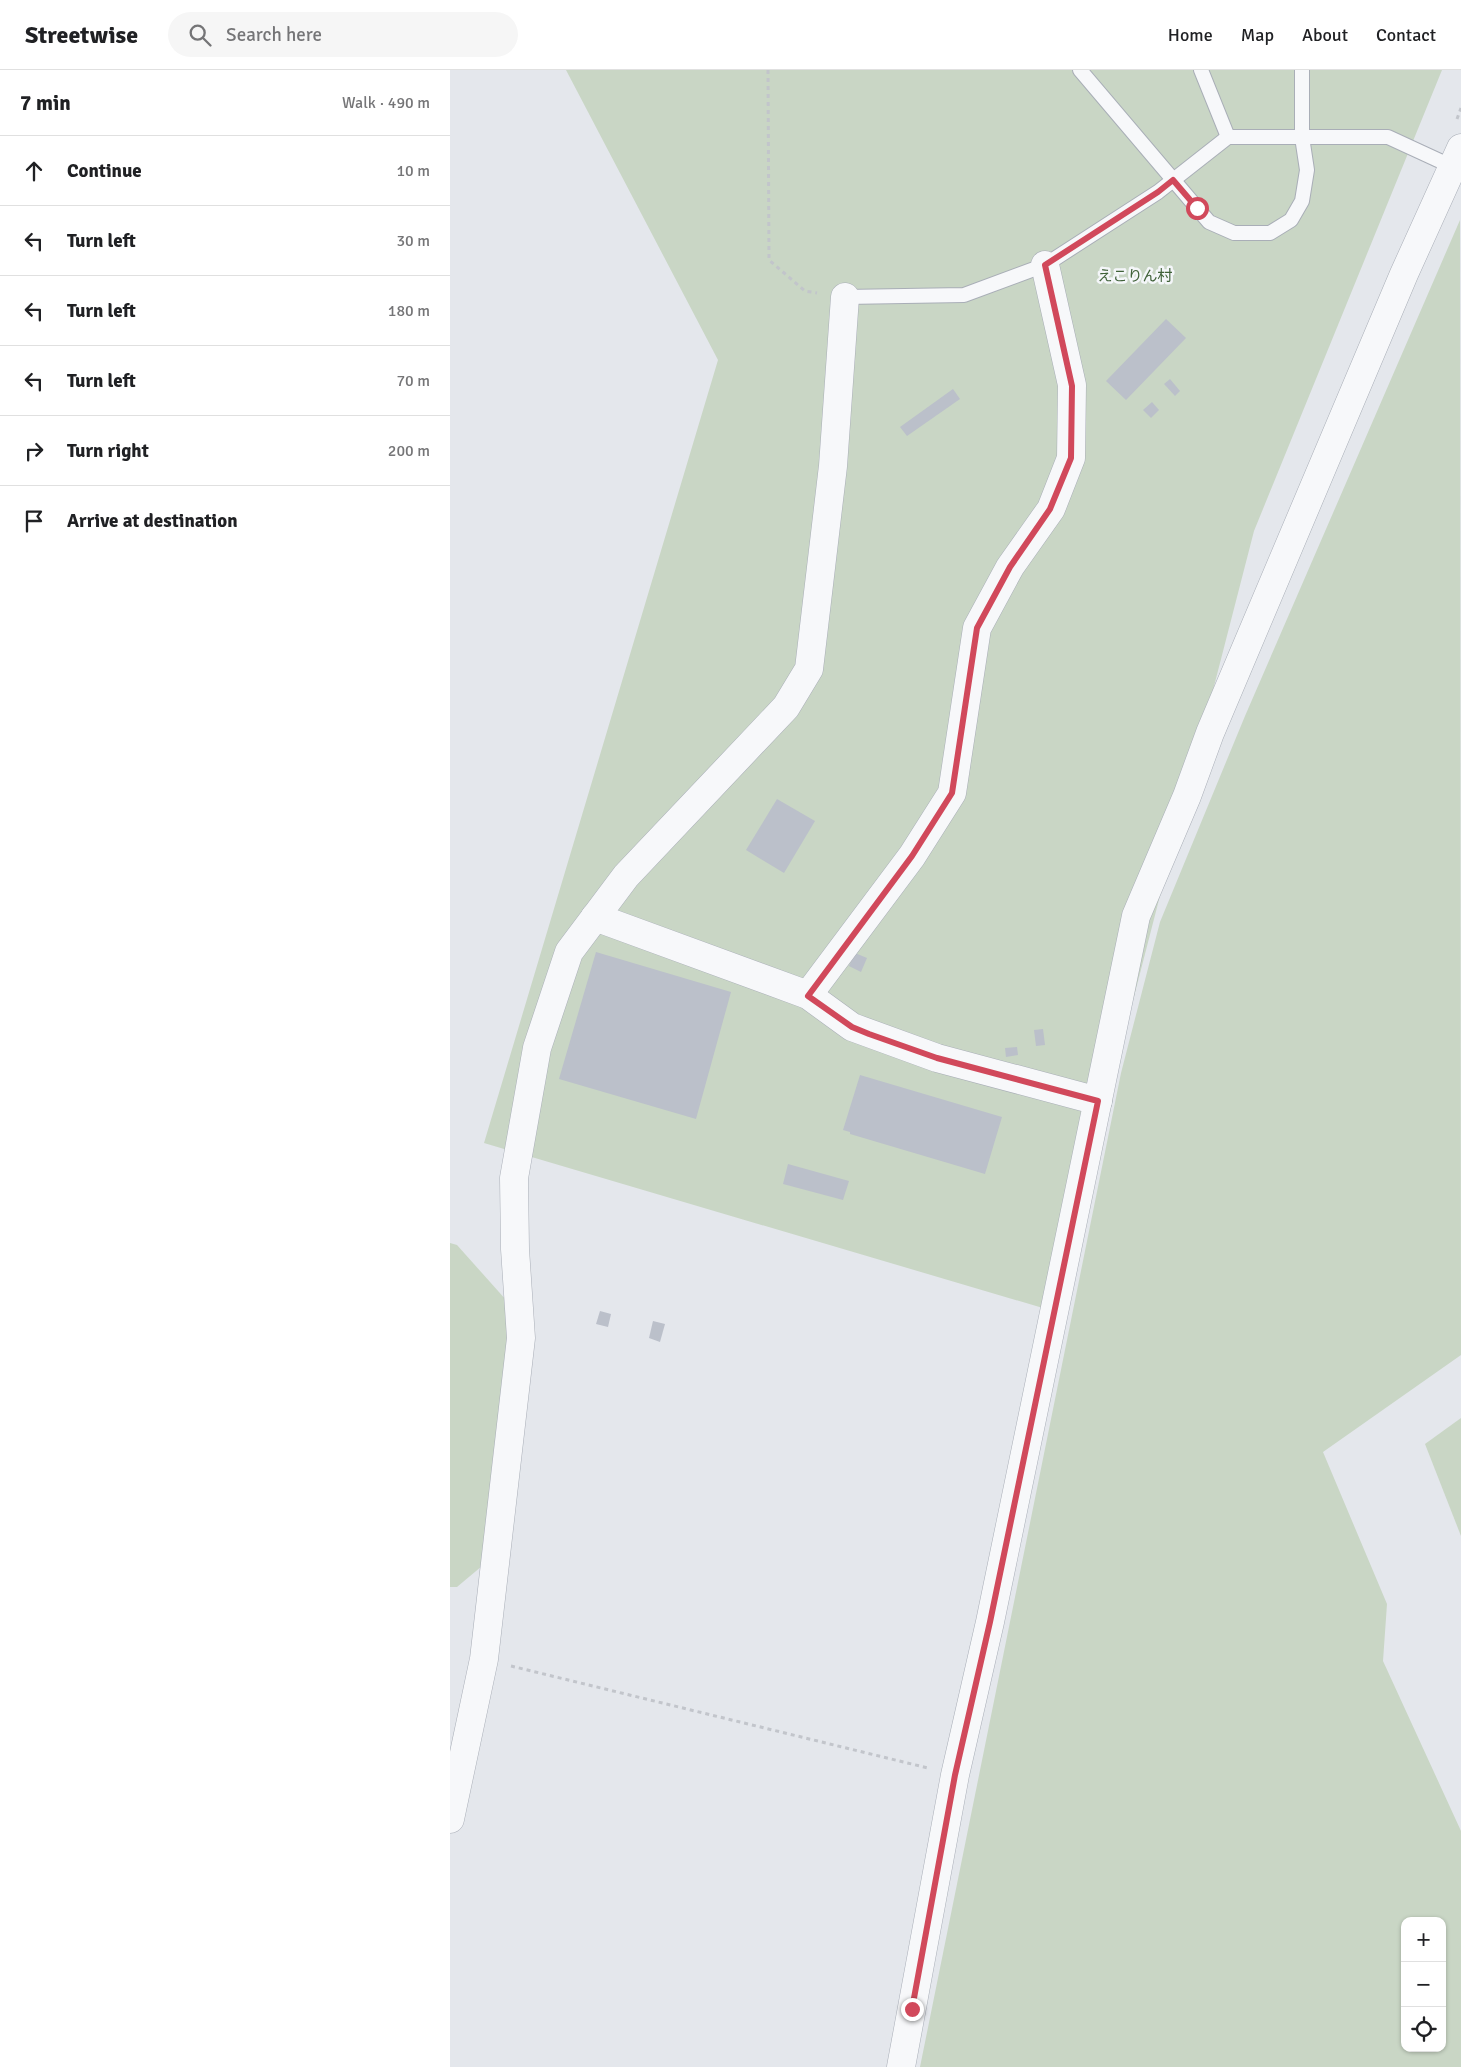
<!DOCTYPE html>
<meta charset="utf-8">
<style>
body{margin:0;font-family:Signika,"Noto Sans JP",sans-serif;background:#f6f6f6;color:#202124}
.controls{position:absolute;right:15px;bottom:15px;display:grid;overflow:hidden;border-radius:10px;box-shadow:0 1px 4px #0004}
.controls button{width:45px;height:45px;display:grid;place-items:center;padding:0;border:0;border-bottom:1px solid #e0e0e0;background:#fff;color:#202124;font:25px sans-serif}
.stop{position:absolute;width:15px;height:15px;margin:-11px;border:4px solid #d1495b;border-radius:50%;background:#fff}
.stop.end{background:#d1495b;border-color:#fff;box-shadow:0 1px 5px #0008}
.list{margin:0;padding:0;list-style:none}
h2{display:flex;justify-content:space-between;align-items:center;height:65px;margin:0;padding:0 20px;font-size:21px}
h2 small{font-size:16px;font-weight:400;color:#757577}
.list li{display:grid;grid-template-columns:32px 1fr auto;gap:15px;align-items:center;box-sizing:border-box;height:70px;padding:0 20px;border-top:1px solid #e0e0e0}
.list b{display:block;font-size:19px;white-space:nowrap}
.list em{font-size:16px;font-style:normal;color:#757577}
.icon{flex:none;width:28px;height:28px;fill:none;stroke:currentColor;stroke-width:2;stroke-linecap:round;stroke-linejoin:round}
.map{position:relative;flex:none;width:1011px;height:1997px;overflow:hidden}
header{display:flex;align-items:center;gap:30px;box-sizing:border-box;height:70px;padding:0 25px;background:#fff;border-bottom:1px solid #e0e0e0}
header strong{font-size:24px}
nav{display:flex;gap:28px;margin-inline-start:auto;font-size:18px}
.search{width:350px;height:45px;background:#f6f6f6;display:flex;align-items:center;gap:12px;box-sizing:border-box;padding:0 18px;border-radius:28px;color:#757577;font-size:19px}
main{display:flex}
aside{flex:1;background:#fff}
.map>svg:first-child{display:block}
.green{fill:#c9d6c5;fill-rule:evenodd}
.building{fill:#bbc0ca}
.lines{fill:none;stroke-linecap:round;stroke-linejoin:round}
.service-casing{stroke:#a9aeb7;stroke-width:16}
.minor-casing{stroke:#a9aeb7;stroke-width:29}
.path{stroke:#c2c5cb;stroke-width:3;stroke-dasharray:4 4;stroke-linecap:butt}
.service{stroke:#f7f8fa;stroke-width:14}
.minor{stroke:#f7f8fa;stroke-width:28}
.route{stroke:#d1495b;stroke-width:6}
.labels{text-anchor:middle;stroke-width:5;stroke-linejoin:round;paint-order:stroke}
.park-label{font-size:15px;fill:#3f6138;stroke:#f4f6f9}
</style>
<header>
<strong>Streetwise</strong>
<div class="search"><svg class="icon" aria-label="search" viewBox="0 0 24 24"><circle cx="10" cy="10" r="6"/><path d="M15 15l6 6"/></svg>Search here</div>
<nav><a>Home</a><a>Map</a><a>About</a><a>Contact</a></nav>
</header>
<main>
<aside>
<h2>7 min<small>Walk · 490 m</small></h2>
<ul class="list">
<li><svg class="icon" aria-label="ahead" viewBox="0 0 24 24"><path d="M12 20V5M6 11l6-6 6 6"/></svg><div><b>Continue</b></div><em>10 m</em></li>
<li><svg class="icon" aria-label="left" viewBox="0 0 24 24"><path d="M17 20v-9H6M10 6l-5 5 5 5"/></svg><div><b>Turn left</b></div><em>30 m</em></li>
<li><svg class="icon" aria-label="left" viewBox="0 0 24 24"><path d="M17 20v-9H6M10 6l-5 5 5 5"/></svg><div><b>Turn left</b></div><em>180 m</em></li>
<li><svg class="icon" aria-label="left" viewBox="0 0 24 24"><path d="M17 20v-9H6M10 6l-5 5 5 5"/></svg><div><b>Turn left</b></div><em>70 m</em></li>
<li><svg class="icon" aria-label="right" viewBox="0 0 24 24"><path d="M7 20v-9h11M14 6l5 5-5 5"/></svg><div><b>Turn right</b></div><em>200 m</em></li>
<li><svg class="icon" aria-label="arrive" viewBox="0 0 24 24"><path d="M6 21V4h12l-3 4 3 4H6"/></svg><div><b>Arrive at destination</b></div></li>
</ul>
</aside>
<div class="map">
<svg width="1011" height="1997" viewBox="0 0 1011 1997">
<rect width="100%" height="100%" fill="#e4e7ec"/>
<g class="green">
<polygon points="116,0 992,0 804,461 603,1241 34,1073 268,290"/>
<path d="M1010 150 1011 1285 873 1382 937 1534 933 1591 1011 1761V1997H470L671 1003 710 852 795 646ZM955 1851H992V1978H955Z"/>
<polygon points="0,1173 7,1175 57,1231 71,1389 57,1475 7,1517 0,1517"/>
<polygon points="1011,1348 1011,1466 975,1374"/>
</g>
<g class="building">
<polygon points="716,249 736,268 676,330 656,311"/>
<polygon points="720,309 730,321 725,326 714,314"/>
<polygon points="503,319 510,329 457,366 450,357"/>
<polygon points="702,332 709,340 701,348 693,340"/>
<polygon points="327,729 365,751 334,803 296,780"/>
<polygon points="146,882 281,922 246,1049 109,1009"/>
<polygon points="405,883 417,888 411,902 399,896"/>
<polygon points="593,959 595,975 586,976 584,960"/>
<polygon points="567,977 568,985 556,987 555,978"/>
<polygon points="410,1005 552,1047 535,1104 400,1064 400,1062 393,1060"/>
<polygon points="338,1094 399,1111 393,1130 333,1114"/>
<polygon points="150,1241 161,1244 158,1257 146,1254"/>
<polygon points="203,1251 215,1254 210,1272 199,1268"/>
</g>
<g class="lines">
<g class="service-casing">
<g id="service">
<polyline points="630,0 759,152 784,163 820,163 841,150 852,131 857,100 852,67 852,0"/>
<polyline points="751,0 778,67"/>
<polyline points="395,227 514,225 595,195 708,122 778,67 938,67 1003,97"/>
</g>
</g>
<g class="minor-casing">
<g id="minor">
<polyline points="145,847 358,925 402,957 487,988 648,1031"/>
<polyline points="358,925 462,786 502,723 527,558 560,497 601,439 621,388 622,315 595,195"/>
<polyline points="0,1749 34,1589 71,1268 65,1179 64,1108 87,978 119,882 176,806 336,637 359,599 383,396 395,227"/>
<polyline points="451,1997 505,1705 540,1552 686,846 737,726 760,663 954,204 1011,78"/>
</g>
</g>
<g class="path">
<polyline points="318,0 319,190 355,221 367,223"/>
<polyline points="1007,49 1011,38"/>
<polyline points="61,1596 478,1698"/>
</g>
<use href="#service" class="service"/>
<use href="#minor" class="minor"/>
</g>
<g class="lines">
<polyline class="route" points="462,1939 505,1705 540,1552 648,1031 487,988 419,964 402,957 358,926 462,786 502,723 527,558 560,497 600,439 621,388 622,316 595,195 708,122 723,110 747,138"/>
</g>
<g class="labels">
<g class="park-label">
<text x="685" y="211">えこりん村</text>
</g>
</g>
</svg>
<div class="controls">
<button>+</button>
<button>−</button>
<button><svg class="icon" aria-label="locate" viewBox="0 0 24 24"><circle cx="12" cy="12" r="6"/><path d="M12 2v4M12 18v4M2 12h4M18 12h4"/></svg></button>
</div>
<div class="stop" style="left:747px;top:138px"></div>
<div class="stop end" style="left:462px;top:1939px"></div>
</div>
</main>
